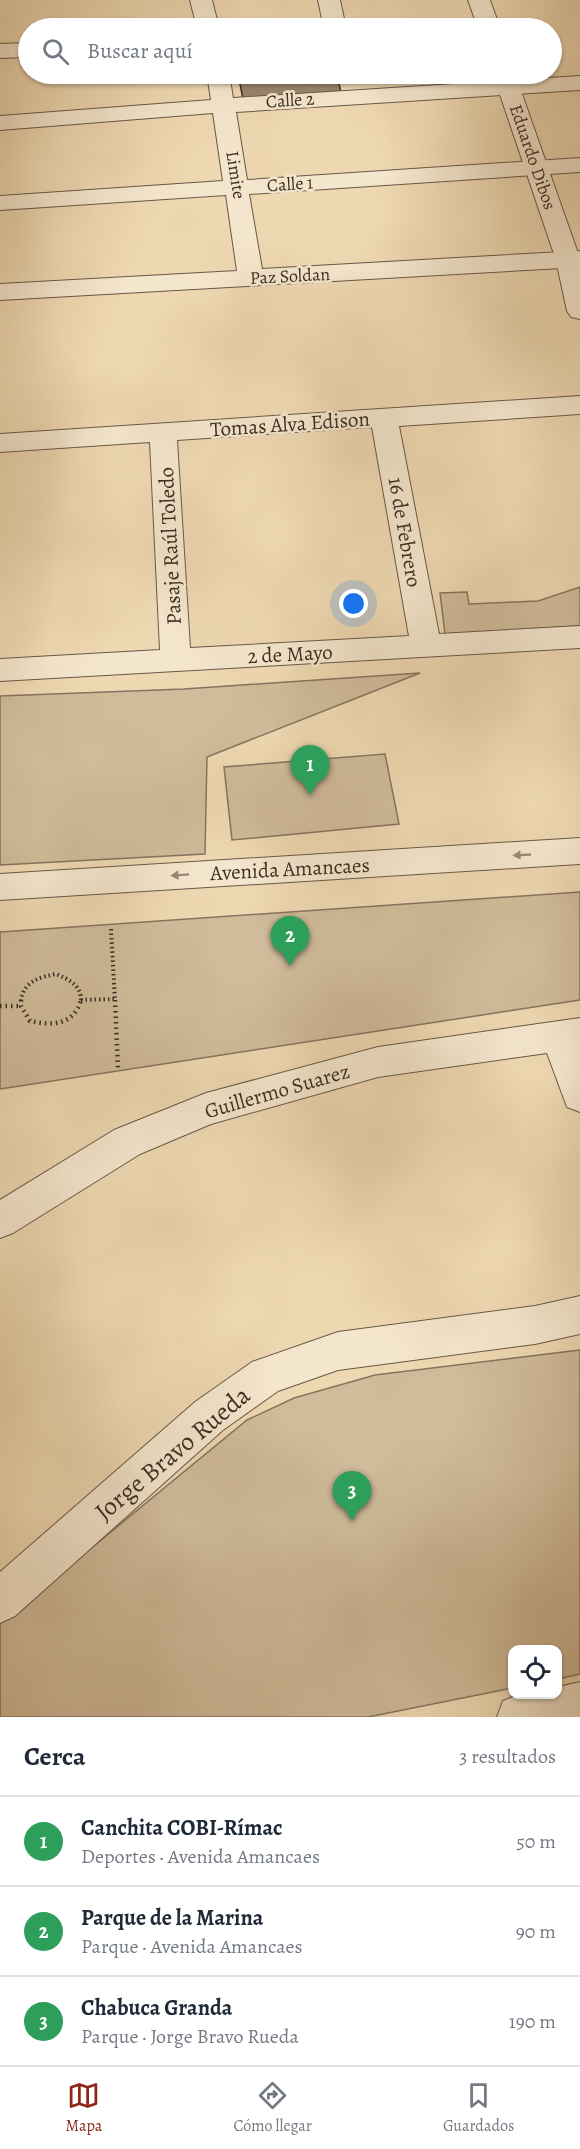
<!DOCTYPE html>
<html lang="es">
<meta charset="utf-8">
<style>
body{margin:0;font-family:Alegreya,serif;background:#f2f2f3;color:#1f2937}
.controls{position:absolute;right:18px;bottom:18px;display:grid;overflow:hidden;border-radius:12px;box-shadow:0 2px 4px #0004}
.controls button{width:54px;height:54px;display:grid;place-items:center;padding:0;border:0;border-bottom:2px solid #e0e1e3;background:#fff;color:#1f2937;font:30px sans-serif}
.you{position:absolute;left:354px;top:604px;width:21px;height:21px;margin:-15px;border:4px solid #fff;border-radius:50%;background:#1a73e8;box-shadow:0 0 0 9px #1a73e833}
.badge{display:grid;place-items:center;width:39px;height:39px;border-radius:50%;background:#8f2418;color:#fff;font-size:20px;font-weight:700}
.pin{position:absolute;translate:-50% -50px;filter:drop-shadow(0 2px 3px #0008)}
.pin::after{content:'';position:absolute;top:32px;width:21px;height:18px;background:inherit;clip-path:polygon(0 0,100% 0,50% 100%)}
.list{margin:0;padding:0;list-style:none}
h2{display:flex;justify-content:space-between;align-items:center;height:78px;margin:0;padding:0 24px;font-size:26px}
h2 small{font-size:20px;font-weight:400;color:#747a83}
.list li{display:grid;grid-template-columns:39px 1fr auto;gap:18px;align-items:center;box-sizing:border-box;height:90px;padding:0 24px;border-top:2px solid #e0e1e3}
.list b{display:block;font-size:22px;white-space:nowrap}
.list p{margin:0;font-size:20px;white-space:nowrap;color:#747a83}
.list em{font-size:20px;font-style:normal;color:#747a83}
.icon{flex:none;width:33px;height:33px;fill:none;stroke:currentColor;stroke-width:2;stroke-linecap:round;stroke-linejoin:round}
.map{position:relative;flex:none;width:580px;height:1717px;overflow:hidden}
.search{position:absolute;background:#fff;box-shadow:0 2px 4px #0004;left:18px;right:18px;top:18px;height:66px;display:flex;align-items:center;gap:15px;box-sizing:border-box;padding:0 21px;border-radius:33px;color:#747a83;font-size:22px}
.sheet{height:348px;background:#fff}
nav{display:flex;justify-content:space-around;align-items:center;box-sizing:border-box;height:84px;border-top:2px solid #e0e1e3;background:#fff;font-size:16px;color:#747a83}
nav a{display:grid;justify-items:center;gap:3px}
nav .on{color:#8f2418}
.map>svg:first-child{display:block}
.green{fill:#d0bb9a;stroke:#867460;stroke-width:1.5}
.building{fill:#99866e;stroke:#3d2e25;stroke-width:1.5}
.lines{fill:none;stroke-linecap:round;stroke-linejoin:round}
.minor-casing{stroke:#695848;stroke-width:2}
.tertiary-casing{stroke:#695848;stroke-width:2}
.path-far1{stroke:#3d2e25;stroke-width:4;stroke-dasharray:1.5 3;stroke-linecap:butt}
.path{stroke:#3d2e25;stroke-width:4.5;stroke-dasharray:1.5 4;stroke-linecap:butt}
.minor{fill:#f4e6cd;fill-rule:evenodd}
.tertiary{fill:#f4e6cd;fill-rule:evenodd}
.oneway{fill:#988a79}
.labels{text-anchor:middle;stroke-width:5;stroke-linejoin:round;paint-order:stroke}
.far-street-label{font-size:18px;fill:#3d2e25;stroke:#f4e6cd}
.street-label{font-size:21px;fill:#3d2e25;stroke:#f4e6cd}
.near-street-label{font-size:26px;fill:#3d2e25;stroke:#f4e6cd}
</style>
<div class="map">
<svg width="580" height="1717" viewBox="0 0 580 1717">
<rect width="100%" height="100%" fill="#eed8b2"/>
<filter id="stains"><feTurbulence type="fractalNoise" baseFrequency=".00333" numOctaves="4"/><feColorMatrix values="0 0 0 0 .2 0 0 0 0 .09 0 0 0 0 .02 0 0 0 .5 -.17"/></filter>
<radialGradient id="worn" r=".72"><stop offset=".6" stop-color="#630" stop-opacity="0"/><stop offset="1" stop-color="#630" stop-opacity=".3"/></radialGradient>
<g class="green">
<polygon points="580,587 580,626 445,634 440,593 467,592 469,604 538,601"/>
<polygon points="420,673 207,757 205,854 0,865 0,696 184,689"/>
<polygon points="385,754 399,824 232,840 224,767"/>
<polygon points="580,892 580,1000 0,1089 0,932"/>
<polygon points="580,1350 580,1674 558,1679 558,1650 512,1650 512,1688 368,1717 0,1717 0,1623 247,1420 294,1398 375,1375"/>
</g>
<polygon class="building" points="238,74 337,74 341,93 243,99"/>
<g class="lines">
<g class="minor-casing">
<g id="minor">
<polygon points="190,0 212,0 219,28 197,28"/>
<polygon points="318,0 340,0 346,28 324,28"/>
<polygon points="28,43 28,57 0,58 0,44"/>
<polygon points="207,74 229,74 233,98 580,76 580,90 236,112 247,180 580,158 580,172 249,194 262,269 580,251 580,267 0,300 0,284 237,271 226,195 0,210 0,196 223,181 213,113 0,130 0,116 211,100"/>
<path d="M580 396V414L399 426 439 634 580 626V648L0 681V659L160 650 150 442 0 452V434ZM372 427 409 636 190 648 177 440Z"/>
<polygon points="580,1018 580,1112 567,1107 547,1053 378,1077 211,1124 140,1154 13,1233 0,1238 0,1200 114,1130 206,1093 378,1047"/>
<polygon points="580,1296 580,1334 535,1344 338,1370 278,1391 223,1430 15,1616 0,1623 0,1572 195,1402 252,1362 338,1332 535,1306"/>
</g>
</g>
<g class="tertiary-casing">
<g id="tertiary">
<polygon points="468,0 490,0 500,28 478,28"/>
<polygon points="493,74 515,74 580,259 580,319 571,317 567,311 556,260"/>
<polygon points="580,838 580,864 0,900 0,874"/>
<polygon points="580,1682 580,1717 497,1717 503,1701 520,1694 558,1694 558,1687"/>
</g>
</g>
<g class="path-far1">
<polyline points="111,929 115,1001"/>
<polyline points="81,1000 115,999"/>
<path d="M21 1001C23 982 39 977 56 974 70 980 81 985 81 1001"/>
</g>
<g class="path">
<path d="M21 1000V1006L30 1021C52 1026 74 1025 81 1000"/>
<polyline points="115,1000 118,1069"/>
<polyline points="0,1006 21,1006"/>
</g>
<use href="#minor" class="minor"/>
<use href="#tertiary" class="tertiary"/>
</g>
<defs><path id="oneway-solid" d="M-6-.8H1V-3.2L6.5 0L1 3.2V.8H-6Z" transform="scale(1.5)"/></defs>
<g class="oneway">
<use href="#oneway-solid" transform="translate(522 855) rotate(177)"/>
<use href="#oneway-solid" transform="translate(180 875) rotate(176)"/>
</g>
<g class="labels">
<g class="far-street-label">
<text transform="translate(290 100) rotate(-4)" y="6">Calle 2</text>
<text transform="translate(533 157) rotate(71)" y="6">Eduardo Dibos</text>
<text transform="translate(236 175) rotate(81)" y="6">Limite</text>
<text transform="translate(290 184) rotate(-4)" y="6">Calle 1</text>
<text transform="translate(290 276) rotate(-3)" y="6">Paz Soldan</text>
</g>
<g class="street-label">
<text transform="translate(290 424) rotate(-4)" y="7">Tomas Alva Edison</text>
<text transform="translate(405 532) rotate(80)" y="7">16 de Febrero</text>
<text transform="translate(170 546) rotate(-93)" y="7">Pasaje Raúl Toledo</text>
<text transform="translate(290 654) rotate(-3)" y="7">2 de Mayo</text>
<text transform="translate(290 869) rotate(-3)" y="7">Avenida Amancaes</text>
<text transform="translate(277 1091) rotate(-16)" y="7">Guillermo Suarez</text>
</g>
<g class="near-street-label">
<text transform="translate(172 1453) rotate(-40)" y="9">Jorge Bravo Rueda</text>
</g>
</g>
<rect width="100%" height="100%" filter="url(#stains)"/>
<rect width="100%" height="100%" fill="url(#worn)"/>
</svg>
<div class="controls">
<button><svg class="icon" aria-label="locate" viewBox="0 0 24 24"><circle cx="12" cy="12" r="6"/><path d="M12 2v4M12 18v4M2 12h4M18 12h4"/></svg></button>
</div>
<div class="you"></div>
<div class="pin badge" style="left:310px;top:795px;background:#2e9e5b">1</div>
<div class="pin badge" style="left:290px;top:966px;background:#2e9e5b">2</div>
<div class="pin badge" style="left:352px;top:1521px;background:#2e9e5b">3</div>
<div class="search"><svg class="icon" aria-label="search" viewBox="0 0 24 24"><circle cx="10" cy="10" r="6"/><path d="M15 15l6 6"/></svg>Buscar aquí</div>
</div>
<section class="sheet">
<h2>Cerca<small>3 resultados</small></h2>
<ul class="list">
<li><span class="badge" style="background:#2e9e5b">1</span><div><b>Canchita COBI-Rímac</b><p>Deportes · Avenida Amancaes</p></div><em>50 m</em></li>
<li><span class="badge" style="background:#2e9e5b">2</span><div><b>Parque de la Marina</b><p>Parque · Avenida Amancaes</p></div><em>90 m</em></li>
<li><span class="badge" style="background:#2e9e5b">3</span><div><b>Chabuca Granda</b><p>Parque · Jorge Bravo Rueda</p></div><em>190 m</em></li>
</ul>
</section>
<nav>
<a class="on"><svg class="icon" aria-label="map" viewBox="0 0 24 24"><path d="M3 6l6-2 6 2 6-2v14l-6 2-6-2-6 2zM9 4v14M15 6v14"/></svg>Mapa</a>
<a><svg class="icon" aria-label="directions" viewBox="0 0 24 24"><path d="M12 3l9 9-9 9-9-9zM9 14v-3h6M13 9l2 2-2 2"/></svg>Cómo llegar</a>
<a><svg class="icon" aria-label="saved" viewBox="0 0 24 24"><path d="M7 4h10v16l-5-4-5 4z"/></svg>Guardados</a>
</nav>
